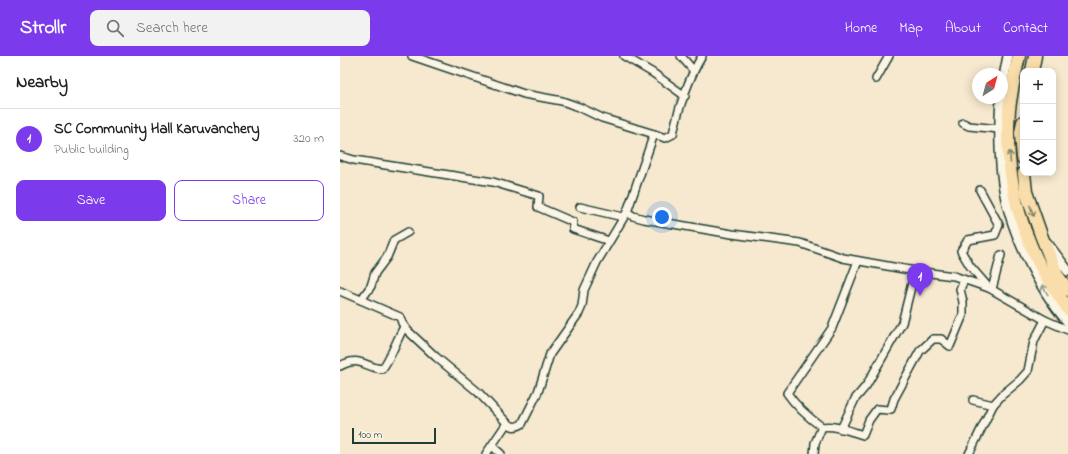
<!DOCTYPE html>
<meta charset="utf-8">
<style>
body{margin:0;font-family:"Indie Flower",sans-serif;background:#f2f2f2;color:#222}
.controls{position:absolute;right:12px;top:12px;display:grid;overflow:hidden;border-radius:8px;box-shadow:0 2px 10px #0003}
.controls button{width:36px;height:36px;display:grid;place-items:center;padding:0;border:0;border-bottom:1px solid #e0e0e0;background:#fff;color:#222;font:20px sans-serif}
.compass{position:absolute;left:632px;top:12px;width:36px;height:36px;border-radius:50%;background:#fff;box-shadow:0 2px 10px #0003;rotate:36deg}
.scale{position:absolute;left:12px;bottom:10px;width:84px;box-sizing:border-box;padding-left:4px;border:2px solid #1f3d34;border-top:0;font-size:11px;line-height:14px;white-space:nowrap;color:#1f3d34;-webkit-text-stroke:3px #fcf5e5;paint-order:stroke}
.you{position:absolute;left:322px;top:161px;width:14px;height:14px;margin:-10px;border:3px solid #fff;border-radius:50%;background:#1a73e8;box-shadow:0 0 0 6px #1a73e833}
.badge{display:grid;place-items:center;width:26px;height:26px;border-radius:50%;background:#7c3aed;color:#fff;font-size:13px;font-weight:700}
.pin{position:absolute;translate:-50% -33px;filter:drop-shadow(0 1px 2px #0008)}
.pin::after{content:'';position:absolute;top:21px;width:14px;height:12px;background:inherit;clip-path:polygon(0 0,100% 0,50% 100%)}
.list{margin:0;padding:0;list-style:none}
h2{display:flex;justify-content:space-between;align-items:center;height:52px;margin:0;padding:0 16px;font-size:17px}
h2 small{font-size:13px;font-weight:400;color:#767676}
.list li{display:grid;grid-template-columns:26px 1fr auto;gap:12px;align-items:center;box-sizing:border-box;height:60px;padding:0 16px;border-top:1px solid #e0e0e0}
.list b{display:block;font-size:15px;white-space:nowrap}
.list p{margin:0;font-size:13px;white-space:nowrap;color:#767676}
.list em{font-size:13px;font-style:normal;color:#767676}
.actions{display:flex;gap:8px;padding:12px 16px}
.actions a{flex:1;padding:9px 0;border:1px solid #7c3aed;border-radius:8px;text-align:center;font-size:14px;color:#7c3aed}
.actions .main{background:#7c3aed;color:#fff}
.icon{flex:none;width:22px;height:22px;fill:none;stroke:currentColor;stroke-width:2;stroke-linecap:round;stroke-linejoin:round}
.map{position:relative;flex:none;width:728px;height:398px;overflow:hidden}
header{display:flex;align-items:center;gap:24px;box-sizing:border-box;height:56px;padding:0 20px;background:#7c3aed;color:#fff}
header strong{font-size:19px}
nav{display:flex;gap:22px;margin-inline-start:auto;font-size:14px}
.search{width:280px;height:36px;background:#f2f2f2;display:flex;align-items:center;gap:10px;box-sizing:border-box;padding:0 14px;border-radius:8px;color:#767676;font-size:15px}
main{display:flex}
aside{flex:1;background:#fff}
.map>svg:first-child{display:block}
.lines{fill:none;stroke-linecap:round;stroke-linejoin:round}
.street-casing{stroke:#1f3d34;stroke-width:10}
.secondary-casing{stroke:#1f3d34;stroke-width:12}
.highway-casing{stroke:#1f3d34;stroke-width:15}
.street{stroke:#fcf5e5;stroke-width:7}
.secondary{stroke:#fcf5e5;stroke-width:9}
.highway{stroke:#f9deab;stroke-width:12}
.oneway{stroke:#81856a}
.oneway2{stroke:#8e998c}
</style>
<header>
<strong>Strollr</strong>
<div class="search"><svg class="icon" aria-label="search" viewBox="0 0 24 24"><circle cx="10" cy="10" r="6"/><path d="M15 15l6 6"/></svg>Search here</div>
<nav><a>Home</a><a>Map</a><a>About</a><a>Contact</a></nav>
</header>
<main>
<aside>
<h2>Nearby<small></small></h2>
<ul class="list">
<li><span class="badge">1</span><div><b>SC Community Hall Karuvanchery</b><p>Public building</p></div><em>320 m</em></li>
</ul>
<div class="actions"><a class="main">Save</a><a>Share</a></div>
</aside>
<div class="map">
<svg width="728" height="398" viewBox="0 0 728 398">
<rect width="100%" height="100%" fill="#f6e9cf"/>
<filter id="ink" filterUnits="userSpaceOnUse"><feTurbulence type="fractalNoise" baseFrequency=".025" numOctaves="2"/><feDisplacementMap in="SourceGraphic" scale="8" xChannelSelector="R" yChannelSelector="G"/><feConvolveMatrix kernelMatrix="1 2 1 2 8 2 1 2 1" color-interpolation-filters="sRGB"/></filter>
<g filter="url(#ink)">
<g class="lines">
<g class="street-casing">
<g id="street">
<polyline points="72,0 184,38 222,45 239,51 262,62 314,78"/>
<polyline points="284,0 313,17 345,40"/>
<polyline points="341,0 353,14"/>
<polyline points="536,23 549,0"/>
<polyline points="623,67 629,70 659,73"/>
<polyline points="0,100 14,104 153,126 199,140 198,151 233,166 233,173 269,185"/>
<polyline points="640,134 659,169 655,179 628,184 621,195 630,210 649,232 705,264 728,274"/>
<polyline points="240,151 283,161"/>
<polyline points="287,156 293,160 304,163 392,178 460,187 503,202 575,215 614,220 649,232"/>
<polyline points="652,233 661,199"/>
<polyline points="0,235 60,261 62,267 68,275 96,301 138,336 167,367"/>
<polyline points="21,244 31,230 35,217 47,201 54,184 68,176"/>
<path d="M0 310C20 299 24 311 42 313 52 300 56 285 64 271"/>
<polyline points="633,344 653,349"/>
<path d="M482 371C469 362 456 350 447 337L492 272 518 205"/>
<polyline points="501,373 515,343 526,330 562,267 575,215"/>
<polyline points="152,390 161,398"/>
<path d="M146 398 167 367C173 371 175 372 182 368L198 336 210 298 239 257 242 250 244 234 257 206 287 156 314 78 325 82 333 78C338 54 349 21 362 0"/>
<path d="M474 398 475 387 482 371C495 369 510 375 523 379L529 364 537 353 548 354 551 353 554 343 580 295 593 283H601L610 290 623 259V246L620 233 624 224"/>
<polyline points="629,398 653,349 662,339 680,324 688,315 694,285 705,264"/>
</g>
</g>
<g class="secondary-casing">
<g id="secondary">
<polyline points="662,31 668,0"/>
<path d="M661 42C659 71 659 98 663 127 669 172 698 232 728 266"/>
<polyline points="707,187 728,215"/>
</g>
</g>
<g class="highway-casing">
<g id="highway">
<path d="M679 0C675 18 671 35 669 54 665 99 673 149 691 190 700 213 714 233 728 253"/>
<polyline points="692,15 695,0"/>
<polyline points="683,66 681,77 683,102"/>
<polyline points="684,117 686,136 701,179 717,219 728,234"/>
</g>
</g>
<use href="#street" class="street"/>
<use href="#secondary" class="secondary"/>
<use href="#highway" class="highway"/>
</g>
<defs><path id="oneway-shaft" d="M-6 0H5M1.5-3L5.5 0L1.5 3" fill="none" stroke-width="1.6" stroke-linecap="round" stroke-linejoin="round"/></defs>
<g class="oneway">
<use href="#oneway-shaft" transform="translate(670 101) rotate(-94)"/>
<use href="#oneway-shaft" transform="translate(692 155) rotate(70)"/>
</g>
<use class="oneway2" href="#oneway-shaft" transform="translate(705 234) rotate(-122)"/>
</g>
</svg>
<div class="controls">
<button>+</button>
<button>−</button>
<button><svg class="icon" aria-label="layers" viewBox="0 0 24 24"><path d="M12 4l9 5-9 5-9-5zM3 14l9 5 9-5"/></svg></button>
</div>
<svg class="compass" viewBox="-18 -18 36 36"><path d="M0-13l5 13h-10z" fill="#e53935"/><path d="M0 13l5-13h-10z" fill="#767676"/></svg>
<div class="scale">100 m</div>
<div class="you"></div>
<div class="pin badge" style="left:580px;top:240px">1</div>
</div>
</main>
